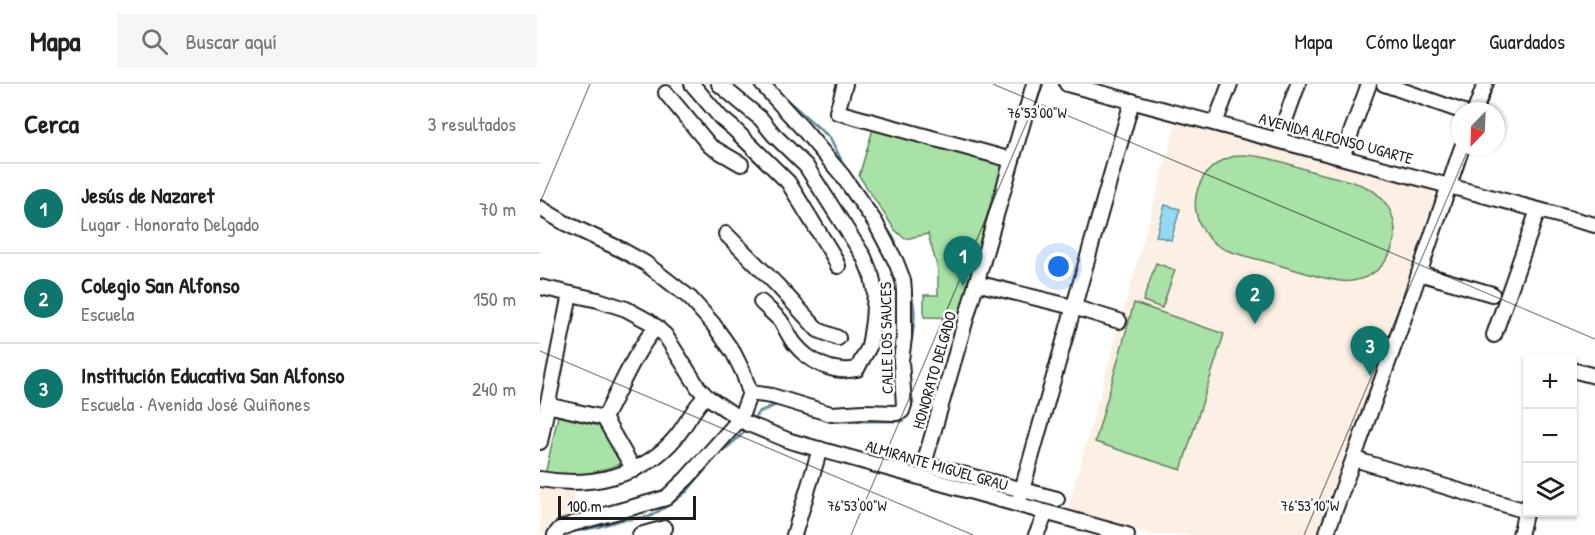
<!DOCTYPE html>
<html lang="es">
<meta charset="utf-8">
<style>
body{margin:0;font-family:"Patrick Hand",sans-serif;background:#f6f6f6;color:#202124}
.controls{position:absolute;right:18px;bottom:18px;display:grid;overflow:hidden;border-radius:0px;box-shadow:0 2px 4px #0004}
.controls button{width:54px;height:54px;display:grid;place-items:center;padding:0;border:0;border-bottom:2px solid #e0e0e0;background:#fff;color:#202124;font:30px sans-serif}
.compass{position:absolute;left:911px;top:18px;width:54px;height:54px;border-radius:50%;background:#fff;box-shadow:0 2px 4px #0004;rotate:203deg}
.scale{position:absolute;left:18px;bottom:15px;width:138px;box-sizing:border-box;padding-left:6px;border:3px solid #1c1c1c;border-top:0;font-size:16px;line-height:21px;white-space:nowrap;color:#1c1c1c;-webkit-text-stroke:4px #fff;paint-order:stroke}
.you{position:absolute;left:519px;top:183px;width:21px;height:21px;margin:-15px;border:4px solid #fff;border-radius:50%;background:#1a73e8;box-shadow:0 0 0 9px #1a73e833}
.badge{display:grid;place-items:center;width:39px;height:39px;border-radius:50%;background:#0f766e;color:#fff;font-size:20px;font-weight:700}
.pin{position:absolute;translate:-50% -50px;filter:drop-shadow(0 2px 3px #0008)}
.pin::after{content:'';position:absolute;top:32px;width:21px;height:18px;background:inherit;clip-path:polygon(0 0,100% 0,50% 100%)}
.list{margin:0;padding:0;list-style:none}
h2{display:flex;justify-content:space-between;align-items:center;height:78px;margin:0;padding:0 24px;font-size:26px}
h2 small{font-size:20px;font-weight:400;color:#757577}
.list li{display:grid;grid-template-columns:39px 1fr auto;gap:18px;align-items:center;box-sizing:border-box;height:90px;padding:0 24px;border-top:2px solid #e0e0e0}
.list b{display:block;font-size:22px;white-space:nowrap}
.list p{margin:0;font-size:20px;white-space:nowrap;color:#757577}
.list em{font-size:20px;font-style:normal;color:#757577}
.icon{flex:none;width:33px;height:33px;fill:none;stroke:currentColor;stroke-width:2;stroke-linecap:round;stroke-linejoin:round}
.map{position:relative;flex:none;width:1055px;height:451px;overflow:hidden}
header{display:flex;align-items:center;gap:36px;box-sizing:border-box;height:84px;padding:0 30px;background:#fff;border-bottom:2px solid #e0e0e0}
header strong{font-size:28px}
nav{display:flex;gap:33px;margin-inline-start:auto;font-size:21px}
.search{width:420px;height:54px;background:#f6f6f6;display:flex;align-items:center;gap:15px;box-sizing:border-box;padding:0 21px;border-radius:0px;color:#757577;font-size:22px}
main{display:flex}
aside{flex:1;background:#fff}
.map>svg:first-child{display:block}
.built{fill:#fbf0e3}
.green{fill:#a8e2a6;stroke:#627f61;stroke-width:1.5}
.water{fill:#92daf3;stroke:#638e9d;stroke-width:1.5}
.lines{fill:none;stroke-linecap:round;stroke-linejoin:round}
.stream{stroke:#638e9d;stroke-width:3}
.minor-casing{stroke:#1c1c1c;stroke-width:18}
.minor{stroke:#fff;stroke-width:14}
.ticks{fill:none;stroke:#1c1c1c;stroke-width:1.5;stroke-opacity:0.45}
.labels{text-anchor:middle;stroke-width:5;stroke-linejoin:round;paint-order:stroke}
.street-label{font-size:16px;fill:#1c1c1c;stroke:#fff}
.ticks-label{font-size:15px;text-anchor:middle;fill:#1c1c1c;stroke:#fff;stroke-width:5;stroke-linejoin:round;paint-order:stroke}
</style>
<header>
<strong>Mapa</strong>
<div class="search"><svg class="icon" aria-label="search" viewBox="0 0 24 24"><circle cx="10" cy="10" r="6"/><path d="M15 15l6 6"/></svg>Buscar aquí</div>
<nav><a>Mapa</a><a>Cómo llegar</a><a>Guardados</a></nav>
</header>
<main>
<aside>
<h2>Cerca<small>3 resultados</small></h2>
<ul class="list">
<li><span class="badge">1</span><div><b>Jesús de Nazaret</b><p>Lugar · Honorato Delgado</p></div><em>70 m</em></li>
<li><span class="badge">2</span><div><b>Colegio San Alfonso</b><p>Escuela</p></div><em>150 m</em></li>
<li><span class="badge">3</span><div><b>Institución Educativa San Alfonso</b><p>Escuela · Avenida José Quiñones</p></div><em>240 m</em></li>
</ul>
</aside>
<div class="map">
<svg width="1055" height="451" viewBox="0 0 1055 451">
<rect width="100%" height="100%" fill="#fff"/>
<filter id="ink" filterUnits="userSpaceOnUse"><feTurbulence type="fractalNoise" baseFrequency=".0167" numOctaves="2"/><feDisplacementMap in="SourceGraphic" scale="12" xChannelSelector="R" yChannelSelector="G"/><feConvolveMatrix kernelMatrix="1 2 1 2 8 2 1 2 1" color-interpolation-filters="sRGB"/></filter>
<g filter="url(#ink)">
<g class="built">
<polygon points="637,37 890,103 895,115 807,366 803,368 801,374 802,379 777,451 614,451 527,427"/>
<polygon points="0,402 34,403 36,431 18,435 8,450 0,449"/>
</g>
<g class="green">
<polygon points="333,45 464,79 421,234 384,233 384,211 398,211 398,186 388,150 365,155 355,146 319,92"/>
<path d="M699 71C725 70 753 82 778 89 794 93 812 96 826 103 833 106 839 111 844 117 868 147 850 192 812 197 801 199 791 195 780 193 763 188 745 183 728 178 713 174 698 171 684 165 661 154 650 127 658 104 665 85 680 75 699 71Z"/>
<polygon points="616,179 635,186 622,224 603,217"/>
<polygon points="594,219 684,250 641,386 555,358"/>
<polygon points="18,332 64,343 84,379 45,391 5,391"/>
</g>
<polygon class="water" points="625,121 640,125 631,156 616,152"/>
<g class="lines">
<g class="stream">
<polyline points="241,11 290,54 306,86"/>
<polyline points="341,136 355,156 358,169"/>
<path d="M369 265C374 247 377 225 370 207"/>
<polyline points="289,336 295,337 363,337 373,319 369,304"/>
<polyline points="212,337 219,328 240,319"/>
<polyline points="26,451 29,448 57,443 80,436 109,433 130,420 147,407 173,376 208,345"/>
</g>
<g class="minor-casing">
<g id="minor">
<polyline points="152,0 181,34 193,44 248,98 294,173 298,182"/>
<path d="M179 0 221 35 234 51 266 82 324 173 332 193 335 208 333 237 329 263 317 285C293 290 269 278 254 259 248 251 245 242 239 235 233 229 227 224 221 218"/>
<polyline points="305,0 297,28 472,76"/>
<polyline points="494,0 384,380 517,415"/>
<polyline points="527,0 1055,141"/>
<polyline points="844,0 921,27"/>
<polyline points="126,9 170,62 201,80"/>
<polyline points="935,27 945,0"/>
<polyline points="675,39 690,0"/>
<polyline points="738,56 758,0"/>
<polyline points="802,73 829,0"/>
<polyline points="0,124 25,139 82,166 105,179 150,214 173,240 193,268 203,288 210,309 200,335 147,394 126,414 32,440 20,445 15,451"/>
<polyline points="186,150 237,201 278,246 298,254"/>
<polyline points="879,189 952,210"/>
<polyline points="436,199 533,223 579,237"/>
<polyline points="0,203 58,216 86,225 110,238 125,251 158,303 166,312 206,339 250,357 587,451"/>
<polyline points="954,251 998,126"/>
<polyline points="1032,286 1055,292"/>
<polyline points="210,309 232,312 291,330 324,328 356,329 362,327 364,321 361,276 364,254 364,207 363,196 356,178 335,138 302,91 263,45 222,0"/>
<polyline points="7,321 64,334 94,386"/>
<path d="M64 334C78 309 97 262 117 243"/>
<polyline points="0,358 30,210"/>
<polyline points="814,375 986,427"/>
<path d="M0 395C49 404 103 393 136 353 147 340 153 324 166 312"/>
<polyline points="480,413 592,17"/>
<polyline points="100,451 125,444"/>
<polyline points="254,451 280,365"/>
<polyline points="496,451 506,429"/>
<polyline points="786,451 863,237 922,63"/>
<polyline points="980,451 987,422"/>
</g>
</g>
<use href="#minor" class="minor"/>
</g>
</g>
<path class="ticks" d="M453 0 1055 255M944 27 955 0M0 119 50 0M0 267 433 451M311 451 503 0M764 451 929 63"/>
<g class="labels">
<g class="street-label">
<text transform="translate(796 54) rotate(15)" y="6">AVENIDA ALFONSO UGARTE</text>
<text transform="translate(346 254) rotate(-91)" y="6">CALLE LOS SAUCES</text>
<text transform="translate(394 286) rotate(-74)" y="6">HONORATO DELGADO</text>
<text transform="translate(397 381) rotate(16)" y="6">ALMIRANTE MIGUEL GRAU</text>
</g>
</g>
<g class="ticks-label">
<text x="497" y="34">76°53'00"W</text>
<text x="317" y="427">76°53'00"W</text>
<text x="770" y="427">76°53'10"W</text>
</g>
</svg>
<div class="controls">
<button>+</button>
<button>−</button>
<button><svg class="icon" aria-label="layers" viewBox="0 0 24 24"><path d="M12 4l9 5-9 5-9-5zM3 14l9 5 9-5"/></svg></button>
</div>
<svg class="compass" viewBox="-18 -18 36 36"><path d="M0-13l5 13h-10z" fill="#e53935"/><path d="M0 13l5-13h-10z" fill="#757577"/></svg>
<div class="scale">100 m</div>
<div class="you"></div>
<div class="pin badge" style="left:423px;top:202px">1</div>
<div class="pin badge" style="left:715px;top:240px">2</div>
<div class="pin badge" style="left:830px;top:292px">3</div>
</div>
</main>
